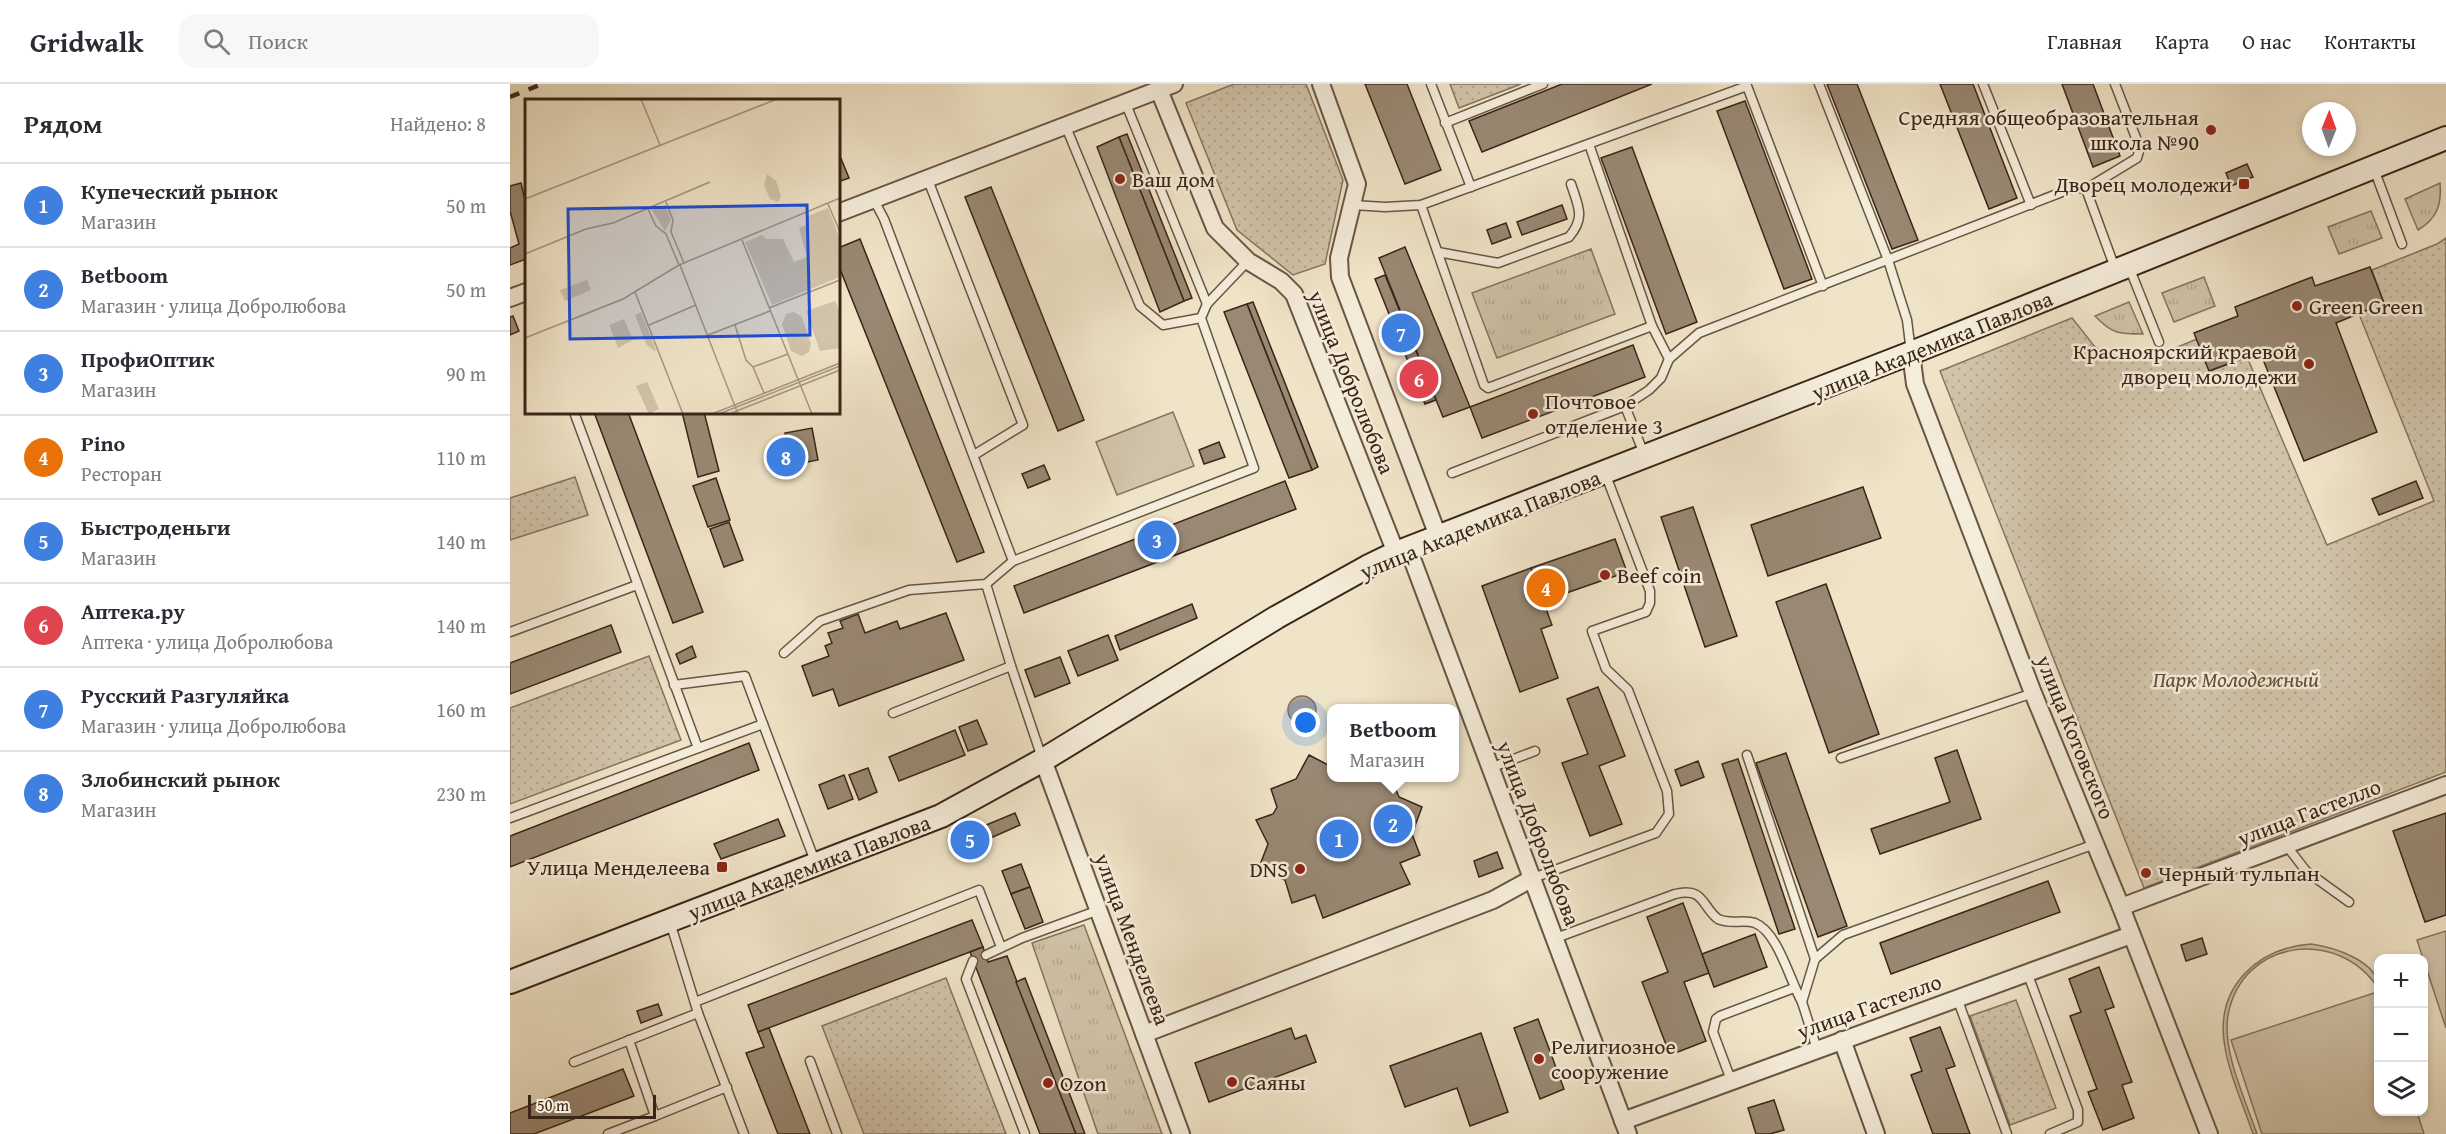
<!DOCTYPE html>
<html lang="ru">
<meta charset="utf-8">
<style>
body{margin:0;font-family:"Gentium Book Plus",serif;background:#f7f7f7;color:#2b2b33}
.controls{position:absolute;right:18px;bottom:18px;display:grid;overflow:hidden;border-radius:12px;box-shadow:0 3px 9px #0003}
.controls button{width:54px;height:54px;display:grid;place-items:center;padding:0;border:0;border-bottom:2px solid #e1e1e2;background:#fff;color:#2b2b33;font:30px sans-serif}
.compass{position:absolute;left:1792px;top:18px;width:54px;height:54px;border-radius:50%;background:#fff;box-shadow:0 3px 9px #0003;rotate:1deg}
.scale{position:absolute;left:18px;bottom:15px;width:128px;box-sizing:border-box;padding-left:6px;border:3px solid #3a2517;border-top:0;font-size:16px;line-height:21px;white-space:nowrap;color:#3a2517;-webkit-text-stroke:4px #f5eddb;paint-order:stroke}
.you{position:absolute;left:796px;top:639px;width:21px;height:21px;margin:-15px;border:4px solid #fff;border-radius:50%;background:#1a73e8;box-shadow:0 0 0 9px #1a73e833}
.badge{display:grid;place-items:center;width:39px;height:39px;border-radius:50%;background:#8f2418;color:#fff;font-size:20px;font-weight:700}
.pin{position:absolute;translate:-50% -50%;border:3px solid #fff;box-shadow:0 2px 6px #0006}
.popup{position:absolute;left:817px;top:620px;width:132px;height:78px;box-sizing:border-box;display:grid;place-content:center;border-radius:12px;background:#fff;filter:drop-shadow(0 2px 4px #0005);font-size:20px;white-space:nowrap;color:#7c7c81}
.popup b{font-size:22px;color:#2b2b33}
.popup::after{content:'';position:absolute;left:50%;top:100%;margin-left:-12px;border:12px solid transparent;border-top-color:#fff}
.list{margin:0;padding:0;list-style:none}
h2{display:flex;justify-content:space-between;align-items:center;height:78px;margin:0;padding:0 24px;font-size:26px}
h2 small{font-size:20px;font-weight:400;color:#7c7c81}
.list li{display:grid;grid-template-columns:39px 1fr auto;gap:18px;align-items:center;box-sizing:border-box;height:84px;padding:0 24px;border-top:2px solid #e1e1e2}
.list b{display:block;font-size:22px;white-space:nowrap}
.list p{margin:0;font-size:20px;white-space:nowrap;color:#7c7c81}
.list em{font-size:20px;font-style:normal;color:#7c7c81}
.icon{flex:none;width:33px;height:33px;fill:none;stroke:currentColor;stroke-width:2;stroke-linecap:round;stroke-linejoin:round}
.map{position:relative;flex:none;width:1936px;height:1050px;overflow:hidden}
header{display:flex;align-items:center;gap:36px;box-sizing:border-box;height:84px;padding:0 30px;background:#fff;border-bottom:2px solid #e1e1e2}
header strong{font-size:28px}
nav{display:flex;gap:33px;margin-inline-start:auto;font-size:21px}
.search{width:420px;height:54px;background:#f7f7f7;display:flex;align-items:center;gap:15px;box-sizing:border-box;padding:0 21px;border-radius:18px;color:#7c7c81;font-size:22px}
main{display:flex}
aside{flex:1;background:#fff}
.map>svg:first-child{display:block}
.grass{fill:url(#grass-tufts);stroke:#867460;stroke-width:1.5}
.park{fill:url(#park-dots);stroke:#867460;stroke-width:1.5}
.garden{fill:#d1c4aa;stroke:#867460;stroke-width:1.5}
.water{fill:#b2a38c;stroke:#82715d;stroke-width:1.5}
.building{fill:#998873;stroke:#3a2517;stroke-width:1.5}
.lines{fill:none;stroke-linecap:round;stroke-linejoin:round}
.lane-casing{stroke:#685543;stroke-width:11}
.street-casing{stroke:#685543;stroke-width:20}
.secondary-casing{stroke:#3a2517;stroke-width:26}
.lane{stroke:#f5eddb;stroke-width:8}
.street{stroke:#f5eddb;stroke-width:16}
.secondary{stroke:#f5eddb;stroke-width:22}
.rail{stroke:#3a2517;stroke-width:4.5;stroke-dasharray:10 10;stroke-linecap:butt}
.poi-dot{fill:#8f2418;stroke:#f5eddb;stroke-width:2}
.labels{text-anchor:middle;stroke-width:5;stroke-linejoin:round;paint-order:stroke}
.poi-label{font-size:22px;fill:#3a2517;stroke:#f5eddb;text-anchor:start}
.street-label{font-size:22px;fill:#3a2517;stroke:#f5eddb}
.park-label{font-size:22px;font-style:italic;fill:#604d3c;stroke:#f5eddb}
.inset-road{fill:none;stroke:#a79881;stroke-width:1.5}
.view{fill:#1d4ed8;fill-opacity:0.15;stroke:#1d4ed8;stroke-width:3}
.inset-edge{fill:none;stroke:#3a2517;stroke-width:3}
</style>
<header>
<strong>Gridwalk</strong>
<div class="search"><svg class="icon" aria-label="search" viewBox="0 0 24 24"><circle cx="10" cy="10" r="6"/><path d="M15 15l6 6"/></svg>Поиск</div>
<nav><a>Главная</a><a>Карта</a><a>О нас</a><a>Контакты</a></nav>
</header>
<main>
<aside>
<h2>Рядом<small>Найдено: 8</small></h2>
<ul class="list">
<li><span class="badge" style="background:#3f7fe0">1</span><div><b>Купеческий рынок</b><p>Магазин</p></div><em>50 m</em></li>
<li><span class="badge" style="background:#3f7fe0">2</span><div><b>Betboom</b><p>Магазин · улица Добролюбова</p></div><em>50 m</em></li>
<li><span class="badge" style="background:#3f7fe0">3</span><div><b>ПрофиОптик</b><p>Магазин</p></div><em>90 m</em></li>
<li><span class="badge" style="background:#e8710a">4</span><div><b>Pino</b><p>Ресторан</p></div><em>110 m</em></li>
<li><span class="badge" style="background:#3f7fe0">5</span><div><b>Быстроденьги</b><p>Магазин</p></div><em>140 m</em></li>
<li><span class="badge" style="background:#e0444e">6</span><div><b>Аптека.ру</b><p>Аптека · улица Добролюбова</p></div><em>140 m</em></li>
<li><span class="badge" style="background:#3f7fe0">7</span><div><b>Русский Разгуляйка</b><p>Магазин · улица Добролюбова</p></div><em>160 m</em></li>
<li><span class="badge" style="background:#3f7fe0">8</span><div><b>Злобинский рынок</b><p>Магазин</p></div><em>230 m</em></li>
</ul>
</aside>
<div class="map">
<svg width="1936" height="1050" viewBox="0 0 1936 1050">
<defs>
<pattern id="grass-tufts" width="24" height="20" patternUnits="userSpaceOnUse" patternTransform="scale(1.5)"><rect width="24" height="20" fill="#d1c4aa"/><path d="M3 7l-1-3M5 7V3M7 7l1-3M15 17l-1-3M17 17v-4M19 17l1-3" fill="none" stroke="#b4a892"/></pattern>
<pattern id="park-dots" width="8" height="8" patternUnits="userSpaceOnUse" patternTransform="scale(1.5)"><rect width="8" height="8" fill="#d1c4aa"/><path d="M2 2h.1M6 6h.1" fill="none" stroke="#b4a892" stroke-width="1.8" stroke-linecap="round"/></pattern>
</defs>
<rect width="100%" height="100%" fill="#f0e4c8"/>
<filter id="stains"><feTurbulence type="fractalNoise" baseFrequency=".00333" numOctaves="4"/><feColorMatrix values="0 0 0 0 .2 0 0 0 0 .09 0 0 0 0 .02 0 0 0 .5 -.17"/></filter>
<radialGradient id="worn" r=".72"><stop offset=".6" stop-color="#630" stop-opacity="0"/><stop offset="1" stop-color="#630" stop-opacity=".3"/></radialGradient>
<g class="grass">
<path d="M1930 99C1932 120 1927 135 1908 146L1895 115Z"/>
<polygon points="1861,127 1872,154 1829,170 1818,143"/>
<polygon points="1081,165 1105,230 987,274 962,209"/>
<polygon points="1694,193 1705,222 1664,238 1652,209"/>
<path d="M1619 218 1633 250C1609 250 1602 250 1585 232Z"/>
<polygon points="574,841 652,1050 588,1050 522,859"/>
</g>
<g class="park">
<polygon points="724,0 796,0 833,96 815,180 783,191 727,146 676,19"/>
<polygon points="940,0 1011,0 949,24"/>
<polygon points="1936,154 1936,688 1634,804 1430,287 1562,234 1585,263 1596,270 1606,272 1643,273 1687,255 1700,287 1737,273 1817,461 1924,417 1849,230 1874,219 1862,186 1927,160"/>
<polygon points="65,393 78,431 0,456 0,414"/>
<polygon points="139,572 171,656 0,720 0,624"/>
<polygon points="436,894 496,1050 354,1050 312,942"/>
<polygon points="1506,916 1546,1024 1500,1041 1460,932"/>
</g>
<g class="garden">
<polygon points="663,328 684,382 607,411 586,358"/>
<polygon points="1936,847 1936,944 1907,856"/>
<path d="M1801 860C1823 863 1869 877 1868 904 1828 843 1732 855 1718 931 1712 967 1735 1015 1747 1050H1743C1733 1020 1718 988 1714 957 1707 902 1748 864 1801 860Z"/>
<polygon points="1867,908 1868,1028 1907,1028 1914,1050 1752,1050 1721,956"/>
</g>
<circle class="water" cx="792" cy="626" r="14"/>
<g class="building">
<polygon points="855,0 897,0 931,86 895,100"/>
<polygon points="1052,0 1142,0 972,68 959,37"/>
<polygon points="1317,0 1347,0 1408,156 1382,165"/>
<polygon points="1430,0 1463,0 1507,114 1479,125"/>
<polygon points="1552,0 1583,0 1610,72 1583,83"/>
<polygon points="1235,17 1302,195 1274,205 1207,27"/>
<polygon points="617,50 682,214 674,217 609,53"/>
<polygon points="609,53 674,217 650,228 587,63"/>
<polygon points="1122,63 1187,238 1156,250 1091,74"/>
<polygon points="330,72 339,94 328,98 328,73"/>
<polygon points="1737,80 1743,93 1721,102 1716,89"/>
<polygon points="11,99 16,121 16,175 0,181 0,164 9,160 0,127 0,102"/>
<polygon points="481,103 574,336 548,347 455,113"/>
<polygon points="1052,121 1057,135 1012,151 1007,138"/>
<polygon points="996,139 1001,153 982,160 977,146"/>
<polygon points="350,155 474,468 447,478 328,180 328,164"/>
<polygon points="895,163 960,323 933,333 869,174"/>
<polygon points="1860,183 1874,219 1826,239 1867,348 1794,377 1750,268 1699,287 1684,249 1728,232 1725,223 1802,193 1805,202"/>
<polygon points="875,191 926,316 915,320 865,195"/>
<polygon points="743,218 808,383 802,386 737,220"/>
<polygon points="737,220 802,386 779,394 714,228"/>
<polygon points="3,232 9,247 0,251 0,233"/>
<polygon points="1123,261 1135,293 972,354 960,323"/>
<polygon points="84,328 118,328 193,528 163,539"/>
<polygon points="172,328 194,328 209,387 188,393"/>
<polygon points="302,344 308,376 282,381 275,349"/>
<polygon points="709,358 715,373 694,380 689,366"/>
<polygon points="534,381 540,395 518,404 512,390"/>
<polygon points="206,394 220,436 198,443 183,402"/>
<polygon points="775,397 786,425 514,529 504,502"/>
<polygon points="1906,397 1913,414 1869,431 1862,415"/>
<polygon points="1353,403 1371,454 1258,492 1241,441"/>
<polygon points="1183,423 1227,552 1195,563 1151,433"/>
<polygon points="219,438 233,476 214,483 200,445"/>
<polygon points="1105,455 1117,488 1033,517 1021,484"/>
<polygon points="1021,484 1042,541 1031,545 1048,594 1010,608 972,502"/>
<polygon points="1316,500 1369,650 1319,669 1266,518"/>
<polygon points="682,520 687,534 610,566 605,552"/>
<polygon points="436,529 454,576 329,622 323,605 303,612 292,582 319,572 315,562 322,559 318,549 333,544 330,537 348,530 355,549 387,537 390,545"/>
<polygon points="101,541 111,568 0,610 0,579"/>
<polygon points="598,551 608,576 568,592 558,567"/>
<polygon points="182,562 186,573 170,580 166,570"/>
<polygon points="550,573 560,599 525,613 515,586"/>
<polygon points="1088,603 1115,672 1089,682 1112,740 1080,752 1052,679 1078,670 1057,615"/>
<polygon points="467,636 477,660 458,667 449,643"/>
<polygon points="445,646 455,671 389,697 379,673"/>
<polygon points="239,659 249,686 0,783 0,752"/>
<polygon points="1447,666 1471,735 1370,770 1361,745 1440,718 1425,674"/>
<polygon points="1276,669 1337,842 1308,853 1246,679"/>
<polygon points="799,671 822,683 822,694 881,694 889,713 912,723 902,750 910,771 890,779 900,800 813,834 805,811 782,819 775,796 748,786 758,760 746,736 763,730 767,723 761,705 786,695"/>
<polygon points="1228,675 1285,845 1269,850 1212,680"/>
<polygon points="1188,677 1194,693 1171,702 1165,686"/>
<polygon points="358,684 367,708 349,716 339,691"/>
<polygon points="334,691 343,715 318,725 309,701"/>
<polygon points="505,729 510,741 467,760 462,747"/>
<polygon points="1936,729 1936,831 1915,838 1883,747"/>
<polygon points="268,735 275,752 211,775 204,760"/>
<polygon points="987,768 993,784 969,793 964,777"/>
<polygon points="511,780 520,803 501,810 492,787"/>
<polygon points="1538,797 1550,828 1381,890 1370,859"/>
<polygon points="520,803 533,838 515,845 501,810"/>
<polygon points="1173,819 1199,889 1174,898 1196,957 1160,971 1132,898 1158,888 1137,833"/>
<polygon points="462,836 473,863 248,948 238,921"/>
<polygon points="1245,850 1257,883 1204,903 1192,870"/>
<polygon points="1692,854 1697,870 1676,877 1671,861"/>
<polygon points="473,863 478,878 497,872 566,1050 530,1050 460,868"/>
<polygon points="1589,883 1604,923 1595,926 1622,998 1612,1001 1624,1034 1593,1046 1578,1008 1587,1005 1560,932 1571,928 1559,895"/>
<polygon points="515,894 575,1050 566,1050 506,898"/>
<polygon points="148,920 152,931 131,939 127,927"/>
<polygon points="1028,935 1054,1005 1030,1015 1004,944"/>
<polygon points="1430,943 1445,982 1436,985 1460,1050 1423,1050 1401,991 1412,987 1400,954"/>
<polygon points="259,944 300,1050 268,1050 236,969 254,963 248,948"/>
<polygon points="781,944 785,955 796,951 806,978 699,1018 685,979"/>
<polygon points="971,949 998,1028 960,1042 947,1004 895,1023 880,982"/>
<polygon points="113,985 124,1012 24,1050 0,1050 0,1029"/>
<polygon points="1264,1016 1274,1046 1260,1050 1246,1050 1238,1024"/>
</g>
<g class="lines">
<g class="lane-casing">
<g id="lane">
<polyline points="921,0 961,103"/>
<polyline points="1309,0 1378,176 1397,236 1401,268"/>
<polyline points="1473,0 1521,121"/>
<polyline points="616,20 697,220"/>
<polyline points="935,39 1033,0"/>
<polyline points="556,43 630,222 653,241 691,234"/>
<polyline points="1079,60 1142,242 1159,275"/>
<polyline points="1864,85 1892,160"/>
<polyline points="418,96 513,341 464,371"/>
<polyline points="1571,104 1576,105 1606,187"/>
<polyline points="364,116 374,135 503,477"/>
<polyline points="843,121 875,123 911,121 1237,2 1313,202"/>
<polyline points="911,121 974,301 978,304 1142,242"/>
<path d="M928 168 988 179 1059 153C1076 133 1068 122 1061 100"/>
<polyline points="1619,183 1649,258"/>
<polyline points="64,328 188,664"/>
<polyline points="1134,370 1115,322 1139,306 1151,294 1159,275 1189,249 1565,103 1576,105 1627,74 1630,64 1605,0"/>
<polyline points="942,389 1115,322"/>
<polyline points="476,500 501,582"/>
<polyline points="0,548 127,501"/>
<polyline points="274,569 310,537 399,506 476,500 503,477 744,384 691,234 697,220 738,177"/>
<polyline points="164,601 235,592 253,640"/>
<polyline points="383,629 501,582 532,674"/>
<polyline points="1237,671 1305,875"/>
<polyline points="1331,674 1523,609"/>
<polyline points="980,684 1025,667"/>
<polyline points="0,734 253,640 306,780"/>
<polyline points="1776,761 1796,787 1839,818"/>
<polyline points="1023,794 1146,749 1159,730 1157,707 1118,606 1096,585 1082,547 1136,528 1140,519 1140,507 1095,389"/>
<polyline points="160,838 188,929 234,1050"/>
<path d="M1046 854 1165 810C1195 803 1191 822 1208 835 1221 841 1233 835 1245 839 1268 848 1280 897 1292 918"/>
<polyline points="476,871 512,854 589,826"/>
<polyline points="463,877 456,895 515,1050"/>
<polyline points="1517,888 1568,1026 1568,1038 1540,1050"/>
<polyline points="1447,914 1497,1050"/>
<polyline points="185,918 469,806 491,863"/>
<polyline points="1307,965 1292,918 1305,875 1333,851 1585,760"/>
<polyline points="300,977 327,1050"/>
<polyline points="64,978 188,929"/>
<polyline points="1221,996 1203,948 1206,935 1210,932 1284,904"/>
<polyline points="145,1032 217,1003"/>
<polyline points="98,1050 145,1032 119,956"/>
</g>
</g>
<g class="street-casing">
<g id="street">
<polyline points="811,0 847,100 829,174 830,193 928,452"/>
<polyline points="649,6 705,144 738,177 771,197 784,210 886,469"/>
<polyline points="328,129 664,0"/>
<polyline points="0,214 16,208"/>
<polyline points="1401,269 1405,300 1523,609 1611,823 1699,1050"/>
<polyline points="898,464 1118,1050"/>
<polyline points="533,676 671,1050"/>
<polyline points="1611,823 1936,701"/>
<polyline points="634,950 983,816 1023,794"/>
<polyline points="1332,956 1366,1050"/>
<polyline points="1113,1037 1621,851"/>
</g>
</g>
<g class="secondary-casing">
<polyline id="secondary" points="0,898 431,732 533,676 767,533 857,483 886,469 1401,269 1936,54"/>
</g>
<use href="#lane" class="lane"/>
<use href="#street" class="street"/>
<use href="#secondary" class="secondary"/>
<polyline class="rail" points="0,13 32,0"/>
</g>
<g class="poi-dot">
<circle cx="1701" cy="46" r="6"/>
<circle cx="610" cy="95" r="6"/>
<rect x="1728" y="94" width="12" height="12" rx="3"/>
<circle cx="1787" cy="222" r="6"/>
<circle cx="1799" cy="280" r="6"/>
<circle cx="1023" cy="330" r="6"/>
<circle cx="1095" cy="491" r="6"/>
<rect x="206" y="777" width="12" height="12" rx="3"/>
<circle cx="790" cy="785" r="6"/>
<circle cx="1636" cy="789" r="6"/>
<circle cx="1029" cy="975" r="6"/>
<circle cx="722" cy="998" r="6"/>
<circle cx="538" cy="999" r="6"/>
</g>
<g class="labels">
<g class="poi-label">
<text x="1689" y="41" text-anchor="end">Средняя общеобразовательная<tspan x="1689" dy="25">школа №90</tspan></text>
<text x="622" y="103">Ваш дом</text>
<text x="1722" y="108" text-anchor="end">Дворец молодежи</text>
<text x="1799" y="230">Green Green</text>
<text x="1787" y="275" text-anchor="end">Красноярский краевой<tspan x="1787" dy="25">дворец молодежи</tspan></text>
<text x="1035" y="325">Почтовое<tspan x="1035" dy="25">отделение 3</tspan></text>
<text x="1107" y="499">Beef coin</text>
<text x="200" y="791" text-anchor="end">Улица Менделеева</text>
<text x="778" y="793" text-anchor="end">DNS</text>
<text x="1648" y="797">Черный тульпан</text>
<text x="1041" y="970">Религиозное<tspan x="1041" dy="25">сооружение</tspan></text>
<text x="734" y="1006">Саяны</text>
<text x="550" y="1007">Ozon</text>
</g>
<g class="street-label">
<text transform="translate(1422 261) rotate(-22)" y="8">улица Академика Павлова</text>
<text transform="translate(842 298) rotate(68)" y="8">улица Добролюбова</text>
<text transform="translate(970 440) rotate(-22)" y="8">улица Академика Павлова</text>
<text transform="translate(1566 653) rotate(68)" y="8">улица Котовского</text>
<text transform="translate(1799 728) rotate(-21)" y="8">улица Гастелло</text>
<text transform="translate(1029 749) rotate(69)" y="8">улица Добролюбова</text>
<text transform="translate(299 783) rotate(-21)" y="8">улица Академика Павлова</text>
<text transform="translate(623 855) rotate(70)" y="8">улица Менделеева</text>
<text transform="translate(1359 922) rotate(-20)" y="8">улица Гастелло</text>
</g>
<g class="park-label">
<text x="1726" y="603">Парк Молодежный</text>
</g>
</g>
<g transform="translate(15 15)">
<rect width="315" height="315" fill="#f0e4c8"/>
<path d="M116 213 131 251 129 252 121 245 110 216Z" fill="#d1c4aa"/>
<path d="M140 106 146 121 140 132 127 111ZM303 109 315 140V178L247 206 220 143 237 136 241 140H258L269 163 282 158 274 129 283 125V117ZM62 181 66 191 40 202 35 191ZM99 220 108 241 93 249 84 226ZM122 283 134 310 124 315 111 287Z" fill="#d1c4aa"/>
<path d="M242 75 251 82 256 97 253 103 245 100 239 86ZM310 202 315 213V249L295 252 281 212ZM269 213 277 218 286 245 284 253 277 257 266 252 257 225 261 215Z" fill="#d1c4aa"/>
<path class="inset-road" d="M116 0 135 46M0 100 252 0M141 103 148 121 146 133 159 164M303 105 315 133M123 110 131 127 141 135 154 166M217 141 287 315M0 155 61 130 88 124 185 83M155 166 213 315M110 193 158 315M244 209 315 181M124 226 171 206M210 226 221 261 228 268 239 294M183 236 245 212M0 239 98 200 154 166 315 99M228 268 263 255M187 315 315 264M194 315 315 267M204 315 315 271"/>
<path class="view" d="M282 106 285 236 45 240 43 110Z"/>
<rect width="315" height="315" class="inset-edge"/>
</g>
<rect width="100%" height="100%" filter="url(#stains)"/>
<rect width="100%" height="100%" fill="url(#worn)"/>
</svg>
<div class="controls">
<button>+</button>
<button>−</button>
<button><svg class="icon" aria-label="layers" viewBox="0 0 24 24"><path d="M12 4l9 5-9 5-9-5zM3 14l9 5 9-5"/></svg></button>
</div>
<svg class="compass" viewBox="-18 -18 36 36"><path d="M0-13l5 13h-10z" fill="#e53935"/><path d="M0 13l5-13h-10z" fill="#7c7c81"/></svg>
<div class="scale">50 m</div>
<div class="you"></div>
<div class="pin badge" style="left:829px;top:755px;background:#3f7fe0">1</div>
<div class="pin badge" style="left:883px;top:740px;background:#3f7fe0">2</div>
<div class="popup"><b>Betboom</b>Магазин</div>
<div class="pin badge" style="left:647px;top:456px;background:#3f7fe0">3</div>
<div class="pin badge" style="left:1036px;top:504px;background:#e8710a">4</div>
<div class="pin badge" style="left:460px;top:756px;background:#3f7fe0">5</div>
<div class="pin badge" style="left:909px;top:295px;background:#e0444e">6</div>
<div class="pin badge" style="left:891px;top:249px;background:#3f7fe0">7</div>
<div class="pin badge" style="left:276px;top:373px;background:#3f7fe0">8</div>
</div>
</main>
